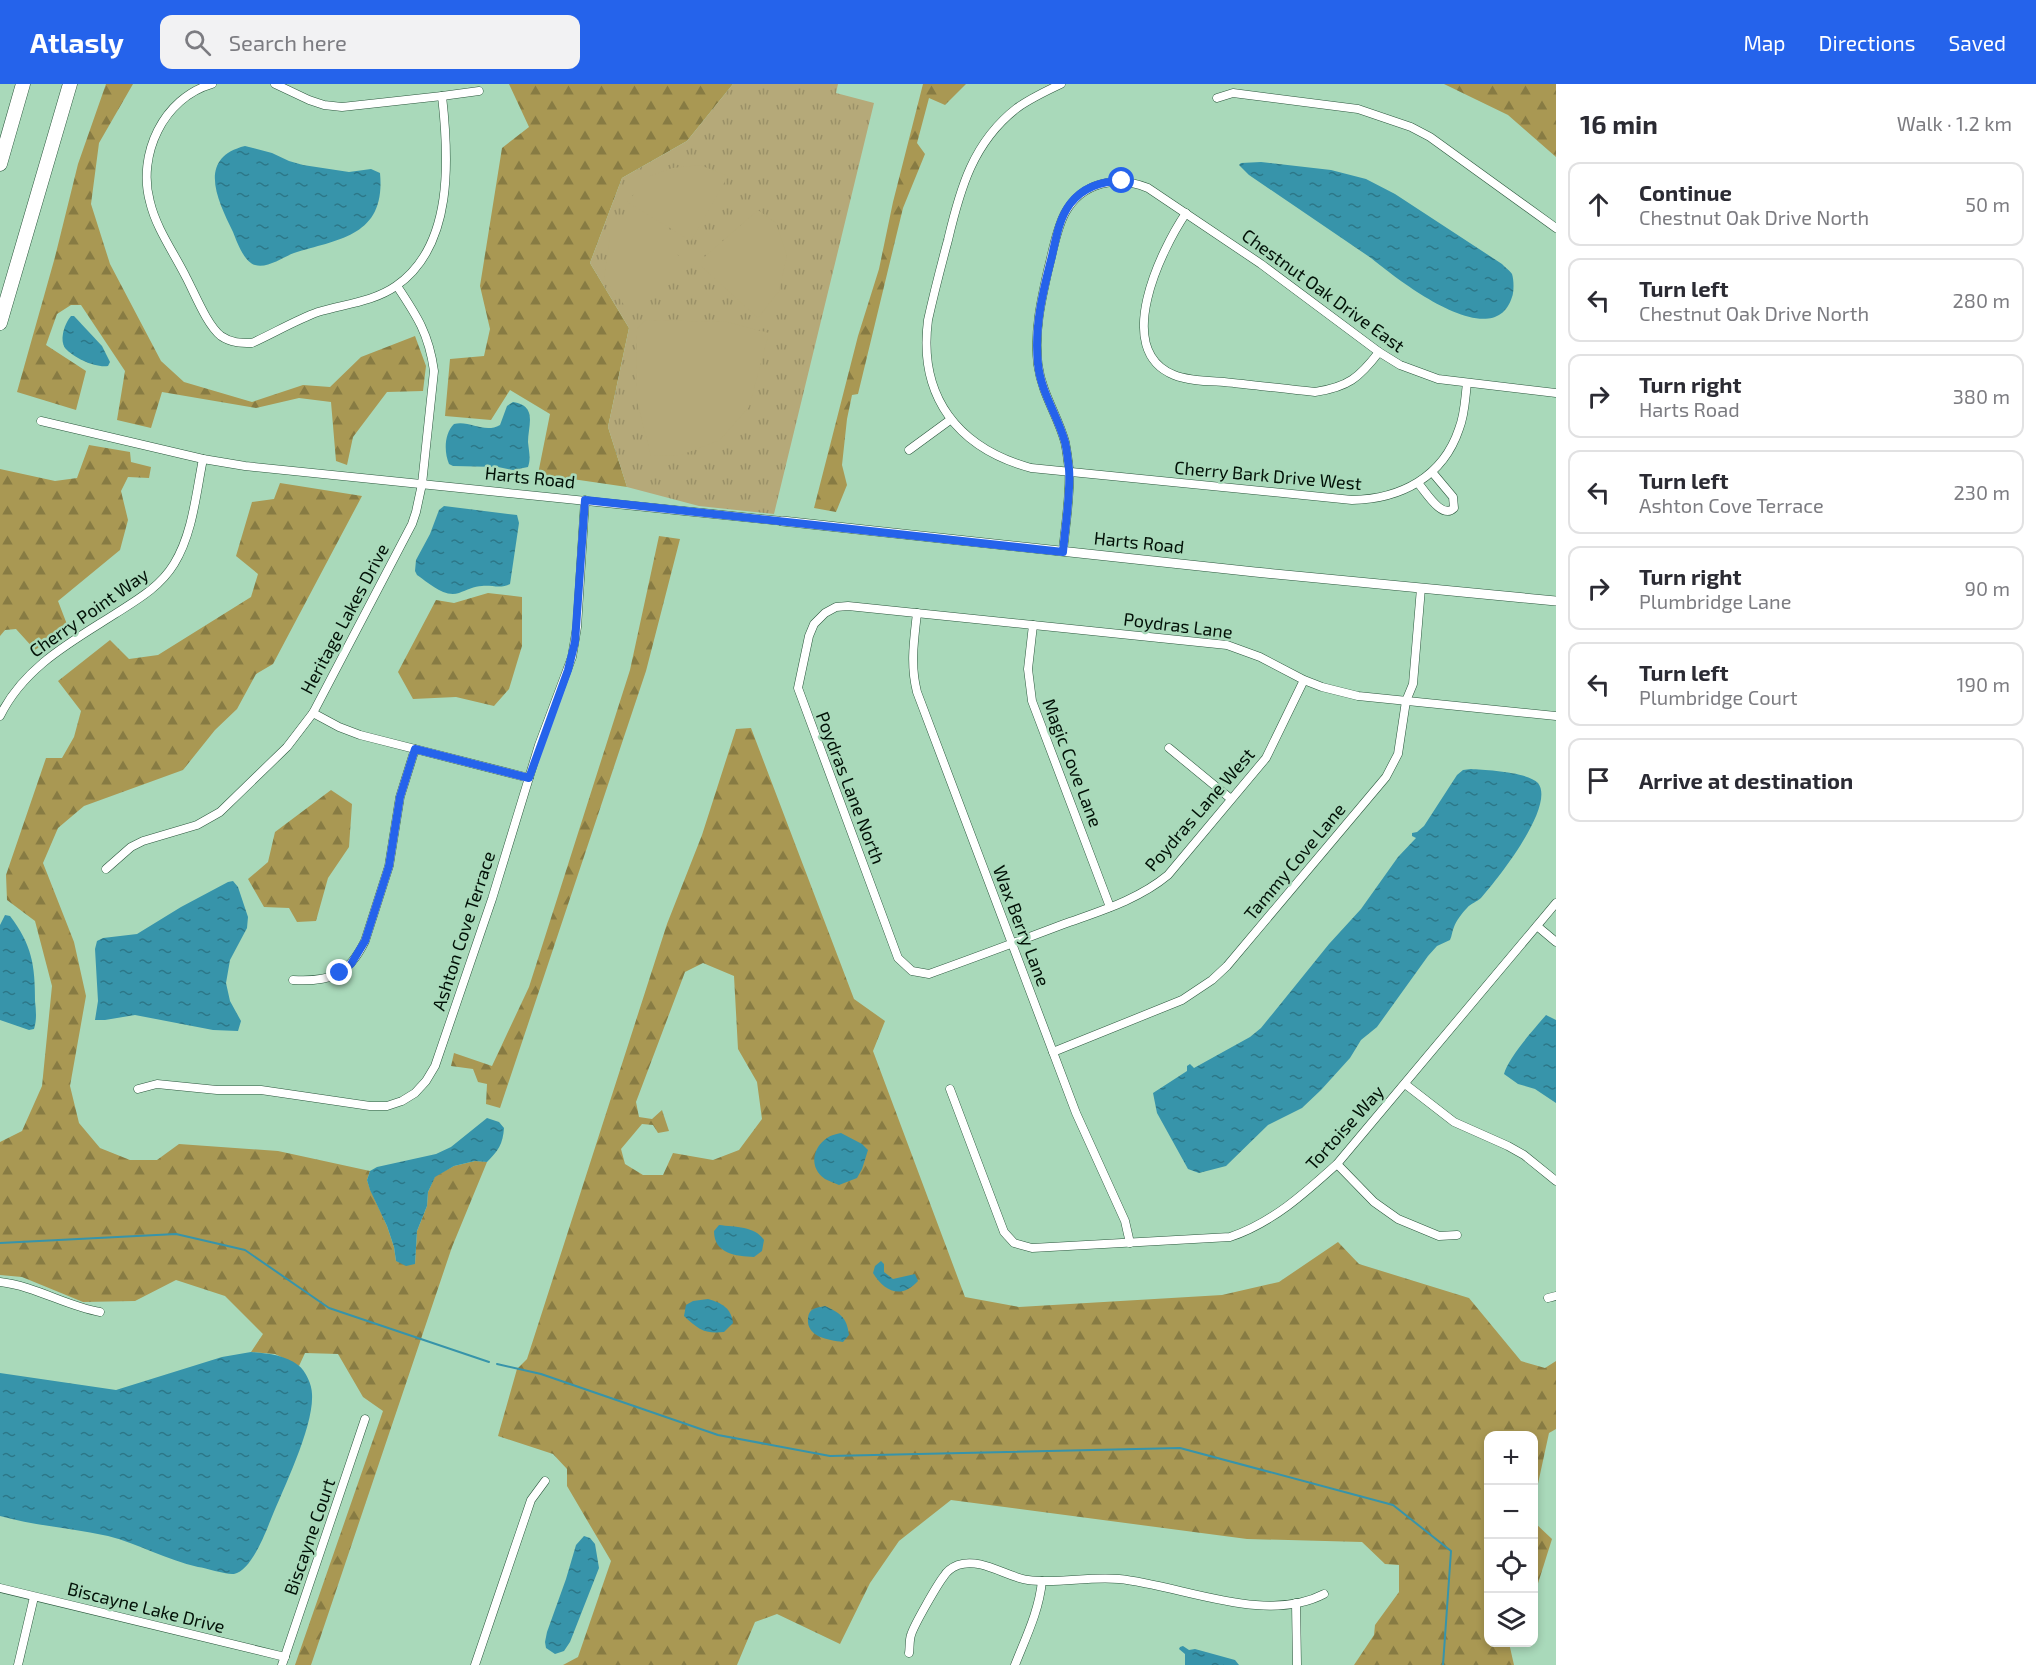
<!DOCTYPE html>
<meta charset="utf-8">
<style>
body{margin:0;font-family:"Exo 2",sans-serif;background:#f2f2f3;color:#2b2b33}
.controls{position:absolute;right:18px;bottom:18px;display:grid;overflow:hidden;border-radius:12px;box-shadow:0 3px 9px #0003}
.controls button{width:54px;height:54px;display:grid;place-items:center;padding:0;border:0;border-bottom:2px solid #e1e1e2;background:#fff;color:#2b2b33;font:30px sans-serif}
.stop{position:absolute;width:18px;height:18px;margin:-14px;border:4px solid #2563eb;border-radius:50%;background:#fff}
.stop.end{background:#2563eb;border-color:#fff;box-shadow:0 2px 6px #0008}
.list{margin:0;padding:0;list-style:none}
h2{display:flex;justify-content:space-between;align-items:center;height:78px;margin:0;padding:0 24px;font-size:26px}
h2 small{font-size:20px;font-weight:400;color:#7c7c81}
.list li{display:grid;grid-template-columns:39px 1fr auto;gap:18px;align-items:center;box-sizing:border-box;height:84px;margin:0 12px 12px;padding:0 12px;border:2px solid #e1e1e2;border-radius:12px}
.list b{display:block;font-size:22px;white-space:nowrap}
.list p{margin:0;font-size:20px;white-space:nowrap;color:#7c7c81}
.list em{font-size:20px;font-style:normal;color:#7c7c81}
.icon{flex:none;width:33px;height:33px;fill:none;stroke:currentColor;stroke-width:2;stroke-linecap:round;stroke-linejoin:round}
.map{position:relative;flex:none;width:1556px;height:1581px;overflow:hidden}
header{display:flex;align-items:center;gap:36px;box-sizing:border-box;height:84px;padding:0 30px;background:#2563eb;color:#fff}
header strong{font-size:28px}
nav{display:flex;gap:33px;margin-inline-start:auto;font-size:21px}
.search{width:420px;height:54px;background:#f2f2f3;display:flex;align-items:center;gap:15px;box-sizing:border-box;padding:0 21px;border-radius:12px;color:#7c7c81;font-size:22px}
main{display:flex}
aside{flex:1;background:#fff}
.map>svg:first-child{display:block}
.forest{fill:url(#forest-firs);fill-rule:evenodd}
.park{fill:url(#park-tufts)}
.garden{fill:#b5a979}
.water{fill:url(#water-ripples)}
.lines{fill:none;stroke-linecap:round;stroke-linejoin:round}
.stream{stroke:#3794aa;stroke-width:2}
.minor-casing{stroke:#2b573d;stroke-width:9}
.tertiary-casing{stroke:#2b573d;stroke-width:10}
.motorway-casing{stroke:#2b573d;stroke-width:15}
.minor{stroke:#fff;stroke-width:8}
.tertiary{stroke:#fff;stroke-width:9}
.motorway{stroke:#fff;stroke-width:14}
.route{stroke:#2563eb;stroke-width:8}
.labels{text-anchor:middle;stroke-width:5;stroke-linejoin:round;paint-order:stroke}
.street-label{font-size:18px;fill:#021107;stroke:#a9d9ba}
</style>
<header>
<strong>Atlasly</strong>
<div class="search"><svg class="icon" aria-label="search" viewBox="0 0 24 24"><circle cx="10" cy="10" r="6"/><path d="M15 15l6 6"/></svg>Search here</div>
<nav><a>Map</a><a>Directions</a><a>Saved</a></nav>
</header>
<main>
<div class="map">
<svg width="1556" height="1581" viewBox="0 0 1556 1581">
<defs>
<pattern id="forest-firs" width="22" height="20" patternUnits="userSpaceOnUse" patternTransform="scale(1.5)"><rect width="22" height="20" fill="#a99853"/><path d="M5 1l3.5 6h-7zM16 11l3.5 6h-7z" fill="#877b43"/></pattern>
<pattern id="park-tufts" width="24" height="20" patternUnits="userSpaceOnUse" patternTransform="scale(1.5)"><rect width="24" height="20" fill="#b5a979"/><path d="M3 7l-1-3M5 7V3M7 7l1-3M15 17l-1-3M17 17v-4M19 17l1-3" fill="none" stroke="#9a9067"/></pattern>
<pattern id="water-ripples" width="26" height="14" patternUnits="userSpaceOnUse" patternTransform="scale(1.5)"><rect width="26" height="14" fill="#3794aa"/><path d="M2 4q2-2 4 0t4 0M15 11q2-2 4 0t4 0" fill="none" stroke="#2c7788"/></pattern>
</defs>
<rect width="100%" height="100%" fill="#a9d9ba"/>
<g class="forest">
<polygon points="106,0 133,0 99,59 91,120 110,180 161,277 184,298 252,318 303,301 330,303 361,273 415,252 426,282 423,307 387,308 353,353 347,381 336,377 331,318 299,314 256,324 162,308 151,344 117,336 125,287 81,221 71,221 57,230 46,261 86,287 76,326 17,308 55,173 78,80"/>
<polygon points="509,0 733,0 687,57 622,94 590,179 629,244 608,343 627,403 538,390 550,330 510,306 491,336 445,332 450,275 484,272 490,245 480,202 502,64 529,43"/>
<polygon points="923,0 966,0 945,21 929,14 917,59 925,70 903,124 858,310 852,311 847,335 842,381 847,401 836,428 814,424 858,252 879,185 893,118"/>
<polygon points="1444,0 1556,0 1556,73 1508,31"/>
<polygon points="89,361 130,368 131,378 151,383 149,394 128,393 121,407 128,436 120,466 58,517 68,543 35,566 16,545 5,546 0,552 0,385 55,397 77,394"/>
<polygon points="280,399 362,412 273,580 256,590 237,625 215,646 183,686 84,722 58,744 43,779 74,858 86,912 70,1002 79,1039 100,1064 130,1076 157,1076 179,1060 278,1067 370,1087 367,1096 370,1105 387,1142 394,1163 396,1177 415,1180 417,1147 427,1122 428,1108 435,1092 454,1082 475,1077 487,1078 452,1163 311,1581 295,1581 383,1327 363,1313 338,1270 305,1269 299,1282 275,1270 251,1268 263,1250 225,1212 176,1196 135,1217 83,1218 22,1193 0,1191 0,1058 22,1047 42,1002 52,902 35,837 7,816 6,791 46,674 62,674 74,653 81,627 58,597 110,556 129,575 158,571 251,513 258,490 236,472 252,418 274,415"/>
<polygon points="659,452 680,455 646,587 500,1024 486,1020 487,1000 478,998 473,985 451,982 454,969 492,982 529,903 630,586"/>
<polygon points="488,509 522,513 522,562 509,605 494,622 456,613 413,615 398,588 436,516 454,519"/>
<path d="M751 644 854 915 885 937 873 967 965 1213 1019 1223 1222 1211 1279 1198 1338 1158 1359 1180 1469 1214 1521 1277 1545 1284 1556 1277V1345L1549 1349 1534 1418V1352H1488V1558L1509 1559 1514 1581H1354L1374 1551 1375 1541 1399 1508V1481L1385 1480 1362 1458 1247 1455 951 1416 899 1457 870 1499 840 1560 777 1530 755 1538 737 1581H563L578 1573 611 1477 567 1402V1385L553 1370 498 1352 517 1285 527 1275 667 840 702 751 736 645ZM703 879 734 892 738 965 757 998 762 1035 739 1066 713 1076 673 1069 663 1091H643L625 1080 621 1065 642 1040 653 1041 658 1049 669 1047 662 1026 652 1035 639 1033 636 1018 685 888Z"/>
<polygon points="331,706 352,720 349,763 328,794 316,837 297,838 289,824 264,823 248,795 268,778 275,748"/>
<polygon points="1534,1438 1552,1455 1534,1512"/>
</g>
<polygon class="park" points="733,0 838,0 836,9 874,19 774,430 699,422 627,403 608,343 629,244 590,179 622,94 687,57"/>
<g class="garden">
<polygon points="700,81 728,92 691,157 627,118 650,92 672,84"/>
<polygon points="758,126 776,139 787,172 779,207 758,234 701,182 701,176"/>
<polygon points="634,130 680,173 680,179 628,226 604,194 610,152"/>
<polygon points="645,236 728,238 769,249 749,323 720,356 681,371 651,372 636,313 637,245"/>
</g>
<g class="water">
<path d="M245 62 272 69 289 77 303 81 349 88 371 85 380 89C386 152 340 155 294 169 283 173 267 185 255 181 244 178 237 158 233 148 218 117 196 74 245 62Z"/>
<path d="M1261 78 1331 86 1366 95 1395 110 1502 180C1505 183 1510 187 1512 190 1514 196 1514 208 1512 213 1494 272 1397 195 1371 174L1249 91 1239 81 1241 79Z"/>
<path d="M71 232H74L102 262 110 278 108 282C95 284 74 274 65 264 59 255 65 239 71 232Z"/>
<path d="M513 318C538 322 528 341 528 358 529 368 531 375 528 383L513 386 498 383 453 382 449 380C444 368 444 350 454 340 470 336 484 350 500 341L507 322Z"/>
<path d="M444 422 517 431 519 439 510 500C501 505 492 501 482 502 474 502 467 506 459 509 444 514 429 499 417 491L415 487 416 476 430 450 439 426Z"/>
<path d="M1471 685C1486 686 1528 688 1538 699 1556 722 1497 796 1481 814 1477 818 1471 819 1467 824 1462 829 1456 837 1454 843 1452 847 1452 852 1450 856L1437 862 1428 872 1377 943 1361 956 1350 974 1321 1006 1302 1024 1268 1041 1226 1082 1199 1089 1188 1085 1157 1029 1153 1009 1187 987V982L1190 980 1194 984 1250 953 1261 944 1329 860 1361 825 1398 773 1416 754 1412 752V749L1417 748 1424 742 1457 691 1463 686Z"/>
<polygon points="233,797 238,803 248,833 247,844 230,876 226,899 230,917 241,937 238,947 213,946 135,931 105,936 95,936 98,917 95,865 97,857 103,854 137,850 181,823 228,798"/>
<path d="M5 831 10 832C32 861 35 881 35 917 36 926 37 936 34 945L29 946 0 936V841Z"/>
<path d="M1546 931 1556 936V1019L1535 1005 1518 1000 1504 990C1508 974 1534 945 1546 931Z"/>
<path d="M487 1034 499 1038 504 1044C503 1060 498 1067 487 1078L475 1077 454 1082 435 1093 428 1108 427 1122 417 1147 415 1180 406 1182 396 1177 394 1163 387 1142 370 1106 367 1096 370 1087 377 1083 436 1070 451 1063Z"/>
<path d="M841 1049 862 1060 868 1066 862 1085 857 1094 839 1101C834 1099 829 1097 825 1095 809 1084 812 1064 827 1054 831 1051 837 1050 841 1049Z"/>
<path d="M719 1141C735 1143 755 1142 764 1156L762 1167 754 1173C736 1172 714 1170 714 1147Z"/>
<path d="M881 1177 884 1180V1188L893 1195 915 1190 918 1197C901 1216 884 1207 873 1189L875 1182Z"/>
<path d="M708 1215C722 1219 731 1224 733 1239L724 1248C704 1250 698 1245 684 1232L686 1221 693 1217Z"/>
<path d="M825 1222C840 1229 847 1233 849 1251L843 1258C828 1256 806 1253 808 1234 809 1224 816 1224 825 1222Z"/>
<path d="M251 1268C267 1269 285 1271 298 1281 306 1287 312 1301 312 1310 314 1342 284 1403 271 1435 265 1450 251 1487 234 1490 226 1491 207 1484 198 1483 167 1476 139 1460 108 1452 72 1444 35 1442 0 1432V1289L116 1306 222 1273Z"/>
<polygon points="584,1452 590,1454 595,1460 599,1484 570,1558 564,1567 555,1570 546,1564 545,1558 547,1548 566,1495 576,1461"/>
<polygon points="1183,1562 1189,1566 1195,1565 1235,1576 1239,1581 1185,1581 1185,1570 1179,1565 1180,1563"/>
</g>
<g class="lines">
<g class="stream">
<polyline points="0,1159 176,1150 245,1166 329,1224 489,1278"/>
<polyline points="497,1280 541,1290 718,1351 830,1372 1180,1364 1393,1421 1451,1467 1443,1581"/>
</g>
<g class="minor-casing">
<g id="minor">
<path d="M212 0C163 14 137 71 150 118 156 144 174 169 186 193 195 210 207 241 221 252 231 259 241 259 252 259 274 249 296 236 318 228 344 220 373 218 396 202 454 162 449 74 442 12L342 23 324 21 309 16 275 0"/>
<path d="M1061 0C1046 7 1031 14 1017 24 973 58 960 105 948 156 941 182 934 209 928 236 918 313 958 364 1031 384L1352 416C1401 415 1443 393 1459 345 1465 330 1465 315 1467 299"/>
<polyline points="442,12 479,7"/>
<polyline points="1217,14 1233,9 1358,25 1411,43 1430,53 1556,144"/>
<path d="M1186 129C1161 166 1112 266 1174 291 1189 297 1208 297 1224 298 1254 301 1285 305 1315 308 1348 303 1359 294 1379 268"/>
<polyline points="41,337 203,375 245,382 782,437"/>
<polyline points="909,366 950,336"/>
<path d="M1418 399C1426 408 1442 436 1454 424L1453 413 1432 388"/>
<path d="M1063 467C1065 444 1071 408 1069 385 1068 377 1067 367 1065 358 1058 332 1042 310 1038 281 1034 248 1041 217 1048 186 1053 167 1056 146 1065 129 1082 98 1117 91 1148 104L1261 180 1379 268 1400 281 1438 295 1556 309"/>
<path d="M917 529C914 556 910 581 917 608L1076 1029 1125 1137 1130 1159"/>
<polyline points="1033,541 1028,585 1032,617 1110,823"/>
<path d="M1304 596 1266 674 1168 791C1138 816 1100 827 1064 840 1019 857 974 874 929 890L912 887 898 874 798 604 809 552 814 540 825 529 836 523 848 522 1227 561 1260 573 1304 596 1322 603 1358 612 1556 632"/>
<polyline points="313,629 339,643 360,651 529,694"/>
<path d="M0 632C24 583 71 558 115 530 137 516 160 503 174 480 193 449 196 409 203 375"/>
<polyline points="1169,664 1231,715"/>
<path d="M106 785 131 763 143 757 197 741 220 728 287 663 313 629 412 440 416 428 422 400 434 287C429 250 417 232 397 202"/>
<polyline points="1537,842 1556,858"/>
<path d="M293 896C330 898 348 892 365 857L389 782 400 713 415 665"/>
<polyline points="1053,968 1182,916 1212,896 1227,882 1386,693 1398,670 1406,617 1413,600 1421,504"/>
<polyline points="1405,1000 1454,1038 1508,1062 1524,1071 1556,1097"/>
<polyline points="138,1005 157,1000 217,1006 261,1006 370,1022 387,1022 402,1017 415,1009 426,997 435,982 492,815 539,661 572,573 577,543 585,416"/>
<path d="M950 1005 1004 1148 1014 1159 1032 1164 1230 1153C1272 1139 1305 1109 1337 1080L1556 819"/>
<polyline points="1337,1080 1374,1118 1398,1135 1439,1152 1457,1151"/>
<path d="M0 1198C35 1202 66 1222 100 1228"/>
<polyline points="1548,1214 1556,1212"/>
<polyline points="0,1504 285,1573"/>
<polyline points="1296,1519 1297,1581"/>
<path d="M909 1569C910 1564 909 1557 911 1551 914 1541 937 1501 944 1492 947 1487 953 1483 958 1481 981 1473 1006 1493 1028 1496 1058 1500 1089 1492 1119 1495 1181 1501 1265 1541 1324 1510"/>
<polyline points="18,1581 34,1513"/>
<polyline points="282,1581 365,1335"/>
<polyline points="475,1581 531,1416 545,1397"/>
<path d="M1015 1581C1026 1553 1039 1527 1042 1497"/>
</g>
</g>
<g class="tertiary-casing">
<polyline id="tertiary" points="782,437 1255,488 1556,517"/>
</g>
<g class="motorway-casing">
<g id="motorway">
<polyline points="0,80 23,0"/>
<polyline points="0,239 70,0"/>
</g>
</g>
<use href="#minor" class="minor"/>
<use href="#tertiary" class="tertiary"/>
<use href="#motorway" class="motorway"/>
</g>
<g class="lines">
<path class="route" d="M340 889 351 880 365 857 389 782 400 713 415 665 529 694 568 586 575 558 585 416 1063 468C1065 444 1071 408 1069 385 1068 377 1067 366 1065 358 1058 332 1041 309 1038 280 1034 243 1043 207 1052 172 1056 154 1059 135 1070 120 1083 103 1102 97 1122 97"/>
</g>
<g class="labels">
<g class="street-label">
<text transform="translate(1323 207) rotate(36)" y="6">Chestnut Oak Drive East</text>
<text transform="translate(1268 392) rotate(5)" y="6">Cherry Bark Drive West</text>
<text transform="translate(530 394) rotate(6)" y="6">Harts Road</text>
<text transform="translate(1139 459) rotate(6)" y="6">Harts Road</text>
<text transform="translate(89 529) rotate(-35)" y="6">Cherry Point Way</text>
<text transform="translate(345 535) rotate(-62)" y="6">Heritage Lakes Drive</text>
<text transform="translate(1178 542) rotate(7)" y="6">Poydras Lane</text>
<text transform="translate(1072 679) rotate(69)" y="6">Magic Cove Lane</text>
<text transform="translate(850 704) rotate(69)" y="6">Poydras Lane North</text>
<text transform="translate(1200 726) rotate(-49)" y="6">Poydras Lane West</text>
<text transform="translate(1295 778) rotate(-50)" y="6">Tammy Cove Lane</text>
<text transform="translate(1021 842) rotate(69)" y="6">Wax Berry Lane</text>
<text transform="translate(464 847) rotate(-72)" y="6">Ashton Cove Terrace</text>
<text transform="translate(1345 1044) rotate(-48)" y="6">Tortoise Way</text>
<text transform="translate(310 1453) rotate(-71)" y="6">Biscayne Court</text>
<text transform="translate(146 1524) rotate(14)" y="6">Biscayne Lake Drive</text>
</g>
</g>
</svg>
<div class="controls">
<button>+</button>
<button>−</button>
<button><svg class="icon" aria-label="locate" viewBox="0 0 24 24"><circle cx="12" cy="12" r="6"/><path d="M12 2v4M12 18v4M2 12h4M18 12h4"/></svg></button>
<button><svg class="icon" aria-label="layers" viewBox="0 0 24 24"><path d="M12 4l9 5-9 5-9-5zM3 14l9 5 9-5"/></svg></button>
</div>
<div class="stop" style="left:1122px;top:97px"></div>
<div class="stop end" style="left:340px;top:889px"></div>
</div>
<aside>
<h2>16 min<small>Walk · 1.2 km</small></h2>
<ul class="list">
<li><svg class="icon" aria-label="ahead" viewBox="0 0 24 24"><path d="M12 20V5M6 11l6-6 6 6"/></svg><div><b>Continue</b><p>Chestnut Oak Drive North</p></div><em>50 m</em></li>
<li><svg class="icon" aria-label="left" viewBox="0 0 24 24"><path d="M17 20v-9H6M10 6l-5 5 5 5"/></svg><div><b>Turn left</b><p>Chestnut Oak Drive North</p></div><em>280 m</em></li>
<li><svg class="icon" aria-label="right" viewBox="0 0 24 24"><path d="M7 20v-9h11M14 6l5 5-5 5"/></svg><div><b>Turn right</b><p>Harts Road</p></div><em>380 m</em></li>
<li><svg class="icon" aria-label="left" viewBox="0 0 24 24"><path d="M17 20v-9H6M10 6l-5 5 5 5"/></svg><div><b>Turn left</b><p>Ashton Cove Terrace</p></div><em>230 m</em></li>
<li><svg class="icon" aria-label="right" viewBox="0 0 24 24"><path d="M7 20v-9h11M14 6l5 5-5 5"/></svg><div><b>Turn right</b><p>Plumbridge Lane</p></div><em>90 m</em></li>
<li><svg class="icon" aria-label="left" viewBox="0 0 24 24"><path d="M17 20v-9H6M10 6l-5 5 5 5"/></svg><div><b>Turn left</b><p>Plumbridge Court</p></div><em>190 m</em></li>
<li><svg class="icon" aria-label="arrive" viewBox="0 0 24 24"><path d="M6 21V4h12l-3 4 3 4H6"/></svg><div><b>Arrive at destination</b></div></li>
</ul>
</aside>
</main>
